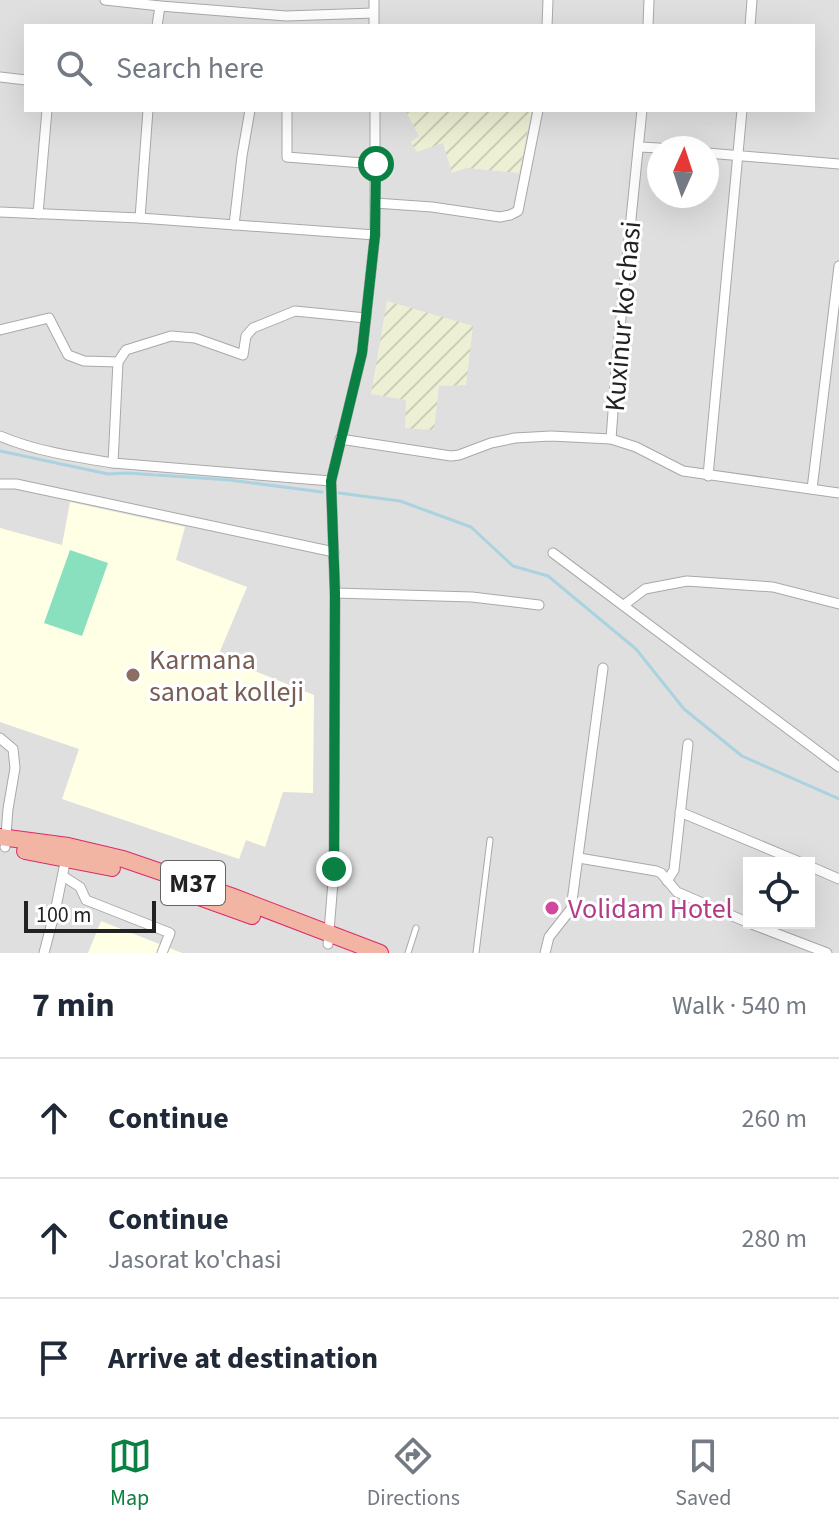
<!DOCTYPE html>
<meta charset="utf-8">
<style>
body{margin:0;font-family:"Source Sans 3",sans-serif;background:#f6f6f7;color:#1f2937}
.controls{position:absolute;right:24px;bottom:24px;display:grid;overflow:hidden;border-radius:0px;box-shadow:0 8px 32px #0002}
.controls button{width:72px;height:72px;display:grid;place-items:center;padding:0;border:0;border-bottom:2px solid #e0e1e3;background:#fff;color:#1f2937;font:40px sans-serif}
.compass{position:absolute;left:647px;top:136px;width:72px;height:72px;border-radius:50%;background:#fff;box-shadow:0 8px 32px #0002;rotate:3deg}
.scale{position:absolute;left:24px;bottom:20px;width:132px;box-sizing:border-box;padding-left:8px;border:4px solid #222;border-top:0;font-size:22px;line-height:28px;white-space:nowrap;color:#222;-webkit-text-stroke:6px #fff;paint-order:stroke}
.stop{position:absolute;width:24px;height:24px;margin:-18px;border:6px solid #0b8043;border-radius:50%;background:#fff}
.stop.end{background:#0b8043;border-color:#fff;box-shadow:0 2px 8px #0008}
.list{margin:0;padding:0;list-style:none}
h2{display:flex;justify-content:space-between;align-items:center;height:104px;margin:0;padding:0 32px;font-size:34px}
h2 small{font-size:26px;font-weight:400;color:#747a83}
.list li{display:grid;grid-template-columns:52px 1fr auto;gap:24px;align-items:center;box-sizing:border-box;height:120px;padding:0 32px;border-top:2px solid #e0e1e3}
.list b{display:block;font-size:30px;white-space:nowrap}
.list p{margin:0;font-size:26px;white-space:nowrap;color:#747a83}
.list em{font-size:26px;font-style:normal;color:#747a83}
.icon{flex:none;width:44px;height:44px;fill:none;stroke:currentColor;stroke-width:2;stroke-linecap:round;stroke-linejoin:round}
.map{position:relative;flex:none;width:839px;height:953px;overflow:hidden}
.search{position:absolute;background:#fff;box-shadow:0 8px 32px #0002;left:24px;right:24px;top:24px;height:88px;display:flex;align-items:center;gap:20px;box-sizing:border-box;padding:0 28px;border-radius:0px;color:#747a83;font-size:30px}
.sheet{height:464px;background:#fff}
nav{display:flex;justify-content:space-around;align-items:center;box-sizing:border-box;height:112px;border-top:2px solid #e0e1e3;background:#fff;font-size:22px;color:#747a83}
nav a{display:grid;justify-items:center;gap:4px}
nav .on{color:#0b8043}
.map>svg:first-child{display:block}
.residential{fill:#e0dfdf;fill-rule:evenodd}
.education{fill:#ffffe5}
.farmland{fill:url(#farmland-furrows)}
.pitch{fill:#88e0be}
.lines{fill:none;stroke-linecap:round;stroke-linejoin:round}
.stream{stroke:#aad3df;stroke-width:3}
.service-casing{stroke:#a9a9a9;stroke-width:7}
.minor-casing{stroke:#a9a9a9;stroke-width:11}
.trunk-casing{stroke:#dc2a67;stroke-width:18}
.service{stroke:#fff;stroke-width:5}
.minor{stroke:#fff;stroke-width:9}
.trunk{stroke:#f2b4a3;stroke-width:16}
.route{stroke:#0b8043;stroke-width:10}
.education-dot{fill:#8d6e63;stroke:#fff;stroke-width:3}
.hotel-dot{fill:#d1479c;stroke:#fff;stroke-width:3}
.labels{text-anchor:middle;stroke-width:6;stroke-linejoin:round;paint-order:stroke}
.shield{fill:#fff;stroke:#646464;stroke-width:2}
.shield-label{font-size:26px;font-weight:bold;fill:#222}
.street-label{font-size:28px;fill:#222;stroke:#fff}
.education-label{font-size:28px;fill:#785e54;stroke:#fff;text-anchor:start}
.hotel-label{font-size:28px;fill:#b23c85;stroke:#fff;text-anchor:start}
</style>
<div class="map">
<svg width="839" height="953" viewBox="0 0 839 953">
<defs>
<pattern id="farmland-furrows" width="10" height="10" patternUnits="userSpaceOnUse" patternTransform="scale(2)"><rect width="10" height="10" fill="#eef0d5"/><path d="M-1 1l2-2M0 10L10 0M9 11l2-2" fill="none" stroke="#ccceb7"/></pattern>
</defs>
<rect width="100%" height="100%" fill="#f2efe9"/>
<path class="residential" d="M0 0H839V953H0ZM26 26H813V110H26ZM659 148H707V196H659ZM749 863H809V923H749Z"/>
<g class="education">
<polygon points="70,502 185,527 176,560 247,587 218,656 314,695 313,793 283,792 265,847 246,840 239,859 62,799 79,749 0,722 0,528 62,545"/>
<polygon points="101,921 182,953 88,953"/>
</g>
<g class="farmland">
<polygon points="405,110 532,110 519,173 466,168 452,173 443,143 417,152 411,142 419,136"/>
<polygon points="387,301 473,326 466,385 439,386 434,430 405,428 406,400 371,394"/>
</g>
<polygon class="pitch" points="70,550 108,563 82,636 44,623"/>
<g class="lines">
<g class="stream">
<polyline points="0,451 108,474 127,473 230,480 322,492"/>
<polyline points="339,493 400,501 471,527 513,566 548,576 636,649 684,709 742,756 839,799"/>
</g>
<g class="service-casing">
<g id="service">
<polyline points="408,953 416,928"/>
<polyline points="476,953 490,840"/>
</g>
</g>
<g class="minor-casing">
<g id="minor">
<polyline points="105,0 160,6 286,16 373,13"/>
<polyline points="374,0 374,26"/>
<polyline points="157,26 160,6"/>
<polyline points="547,26 548,0"/>
<polyline points="648,26 649,0"/>
<polyline points="750,26 752,0"/>
<polyline points="0,77 26,80"/>
<polyline points="287,110 287,157 376,164"/>
<polyline points="639,147 659,148"/>
<polyline points="707,153 839,164"/>
<polyline points="375,203 432,207 500,217 510,215 518,211 538,110"/>
<polyline points="0,212 140,218 375,235"/>
<polyline points="38,214 47,110"/>
<polyline points="140,218 148,110"/>
<polyline points="234,225 242,156 250,110"/>
<polyline points="0,330 49,318 68,355 84,361 118,362"/>
<path d="M0 436C35 451 75 457 113 463L331 481"/>
<polyline points="340,439 451,456 459,455 491,443 515,438 551,436 611,439 636,447 683,471 839,493"/>
<polyline points="611,439 617,357 642,110"/>
<polyline points="113,463 118,362 126,350 171,336 195,338 243,355 246,336 253,328 295,311 366,318"/>
<polyline points="708,476 742,110"/>
<polyline points="0,484 16,484 334,552"/>
<polyline points="812,489 839,266"/>
<polyline points="553,553 839,767"/>
<polyline points="335,593 472,597 539,605"/>
<polyline points="624,605 645,589 687,581 773,587 839,604"/>
<polyline points="0,738 13,749 15,768 8,809 5,847"/>
<polyline points="680,812 802,863"/>
<polyline points="579,858 656,871 661,873 677,892 749,923"/>
<polyline points="809,866 839,879"/>
<polyline points="63,876 80,887 86,900 170,933 162,953"/>
<polyline points="667,881 674,870 688,744"/>
<polyline points="749,923 827,953"/>
<polyline points="328,944 334,869 335,593 331,481 362,353 375,235 375,110"/>
<polyline points="44,953 56,907 66,858"/>
<polyline points="545,953 549,937 571,909 603,668"/>
</g>
</g>
<g class="trunk-casing">
<g id="trunk">
<polyline points="0,837 68,846 123,859 231,896 380,953"/>
<polyline points="25,851 112,868"/>
<polyline points="199,897 252,916"/>
</g>
</g>
<use href="#service" class="service"/>
<use href="#minor" class="minor"/>
<use href="#trunk" class="trunk"/>
</g>
<g class="lines">
<polyline class="route" points="334,869 335,593 331,481 362,353 375,235 376,164"/>
</g>
<circle class="education-dot" cx="133" cy="675" r="8"/>
<circle class="hotel-dot" cx="552" cy="908" r="8"/>
<g class="labels">
<rect class="shield" x="161" y="861" width="64" height="44" rx="6"/>
<g class="shield-label">
<text x="193" y="892">M37</text>
</g>
<g class="street-label">
<text transform="translate(622 316) rotate(-85)" y="10">Kuxinur ko'chasi</text>
</g>
<g class="education-label">
<text x="149" y="669">Karmana<tspan x="149" dy="32">sanoat kolleji</tspan></text>
</g>
<g class="hotel-label">
<text x="568" y="918">Volidam Hotel</text>
</g>
</g>
</svg>
<div class="controls">
<button><svg class="icon" aria-label="locate" viewBox="0 0 24 24"><circle cx="12" cy="12" r="6"/><path d="M12 2v4M12 18v4M2 12h4M18 12h4"/></svg></button>
</div>
<svg class="compass" viewBox="-18 -18 36 36"><path d="M0-13l5 13h-10z" fill="#e53935"/><path d="M0 13l5-13h-10z" fill="#747a83"/></svg>
<div class="scale">100 m</div>
<div class="stop" style="left:376px;top:164px"></div>
<div class="stop end" style="left:334px;top:869px"></div>
<div class="search"><svg class="icon" aria-label="search" viewBox="0 0 24 24"><circle cx="10" cy="10" r="6"/><path d="M15 15l6 6"/></svg>Search here</div>
</div>
<section class="sheet">
<h2>7 min<small>Walk · 540 m</small></h2>
<ul class="list">
<li><svg class="icon" aria-label="ahead" viewBox="0 0 24 24"><path d="M12 20V5M6 11l6-6 6 6"/></svg><div><b>Continue</b></div><em>260 m</em></li>
<li><svg class="icon" aria-label="ahead" viewBox="0 0 24 24"><path d="M12 20V5M6 11l6-6 6 6"/></svg><div><b>Continue</b><p>Jasorat ko'chasi</p></div><em>280 m</em></li>
<li><svg class="icon" aria-label="arrive" viewBox="0 0 24 24"><path d="M6 21V4h12l-3 4 3 4H6"/></svg><div><b>Arrive at destination</b></div></li>
</ul>
</section>
<nav>
<a class="on"><svg class="icon" aria-label="map" viewBox="0 0 24 24"><path d="M3 6l6-2 6 2 6-2v14l-6 2-6-2-6 2zM9 4v14M15 6v14"/></svg>Map</a>
<a><svg class="icon" aria-label="directions" viewBox="0 0 24 24"><path d="M12 3l9 9-9 9-9-9zM9 14v-3h6M13 9l2 2-2 2"/></svg>Directions</a>
<a><svg class="icon" aria-label="saved" viewBox="0 0 24 24"><path d="M7 4h10v16l-5-4-5 4z"/></svg>Saved</a>
</nav>
